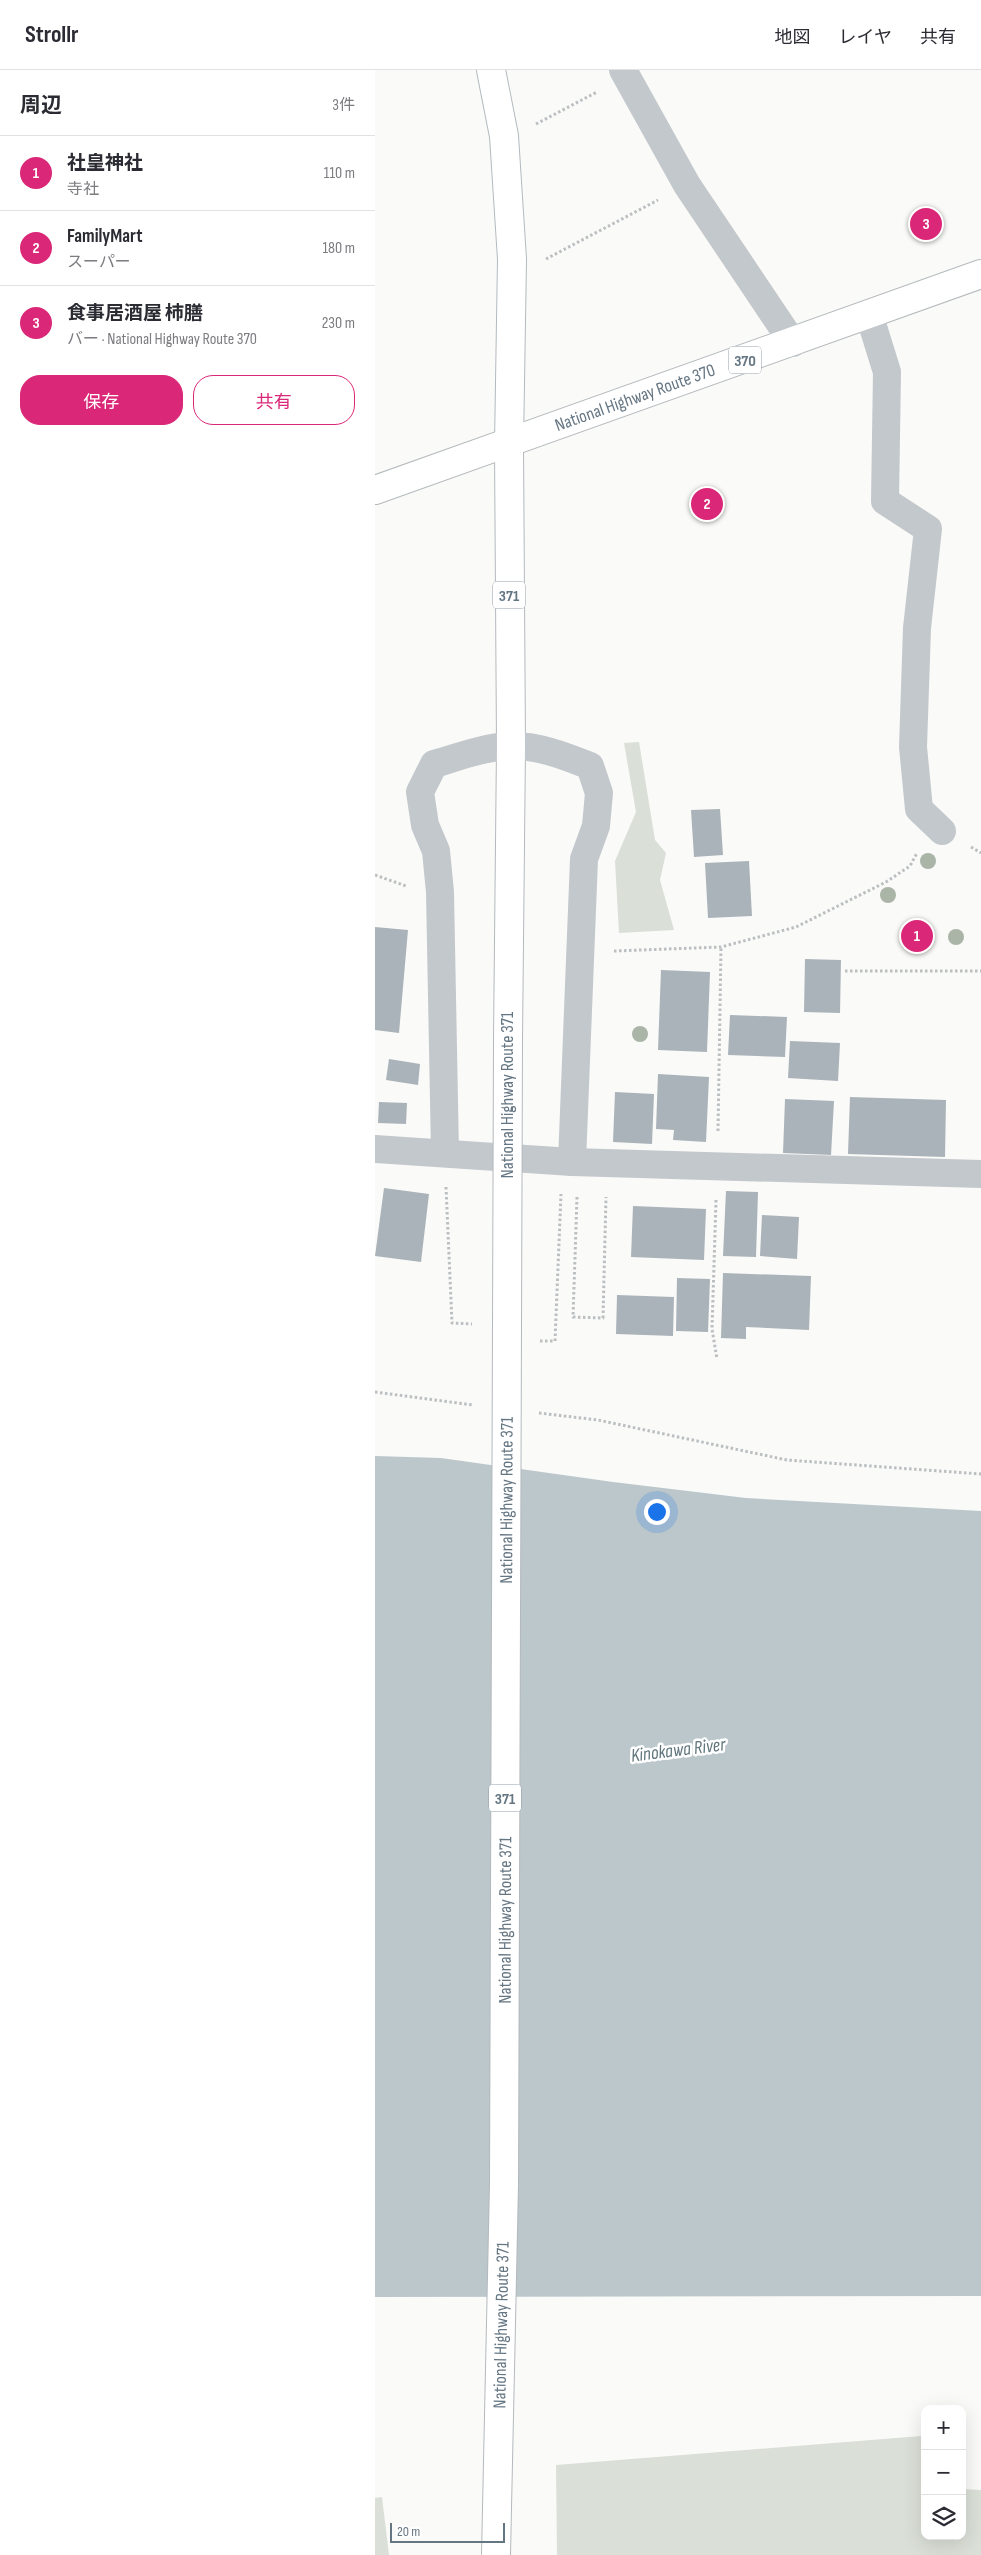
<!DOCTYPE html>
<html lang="ja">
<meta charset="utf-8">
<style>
body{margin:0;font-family:"Sofia Sans Condensed","Noto Sans JP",sans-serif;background:#f2f2f3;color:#2b2b33}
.controls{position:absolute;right:15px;bottom:15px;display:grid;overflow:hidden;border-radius:10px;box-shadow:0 5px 20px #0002}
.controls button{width:45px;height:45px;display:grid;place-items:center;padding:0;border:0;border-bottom:1px solid #e1e1e2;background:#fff;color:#2b2b33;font:25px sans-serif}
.scale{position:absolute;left:15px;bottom:12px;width:115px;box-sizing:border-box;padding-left:5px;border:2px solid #657683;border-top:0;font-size:14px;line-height:18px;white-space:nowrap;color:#657683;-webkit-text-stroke:4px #fff;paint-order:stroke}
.you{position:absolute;left:281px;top:1441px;width:18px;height:18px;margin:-12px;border:4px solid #fff;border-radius:50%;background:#1a73e8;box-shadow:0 0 0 8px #1a73e833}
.badge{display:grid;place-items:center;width:32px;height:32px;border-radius:50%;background:#db2777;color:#fff;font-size:16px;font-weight:700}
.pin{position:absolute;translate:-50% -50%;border:2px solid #fff;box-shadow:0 1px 5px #0006}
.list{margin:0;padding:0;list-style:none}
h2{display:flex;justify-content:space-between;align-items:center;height:65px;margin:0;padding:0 20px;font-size:21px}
h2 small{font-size:16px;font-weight:400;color:#7c7c81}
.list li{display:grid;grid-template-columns:32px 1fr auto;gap:15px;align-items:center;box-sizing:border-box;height:75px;padding:0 20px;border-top:1px solid #e1e1e2}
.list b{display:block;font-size:19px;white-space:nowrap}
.list p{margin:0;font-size:16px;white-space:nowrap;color:#7c7c81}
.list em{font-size:16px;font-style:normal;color:#7c7c81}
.actions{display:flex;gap:10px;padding:15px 20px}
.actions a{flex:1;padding:11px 0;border:1px solid #db2777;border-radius:20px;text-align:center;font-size:18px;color:#db2777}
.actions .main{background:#db2777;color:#fff}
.icon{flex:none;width:28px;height:28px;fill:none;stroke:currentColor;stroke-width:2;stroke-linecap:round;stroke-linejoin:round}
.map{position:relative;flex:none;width:606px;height:2485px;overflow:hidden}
header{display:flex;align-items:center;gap:30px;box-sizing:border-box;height:70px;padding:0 25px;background:#fff;border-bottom:1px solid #e1e1e2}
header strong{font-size:24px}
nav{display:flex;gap:28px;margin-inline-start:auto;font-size:18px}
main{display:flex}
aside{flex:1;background:#fff}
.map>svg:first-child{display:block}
.green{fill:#dadfd7}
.water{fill:#bbc7cb}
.building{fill:#aab3b9}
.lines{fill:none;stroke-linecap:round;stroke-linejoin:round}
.secondary-casing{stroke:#b3babf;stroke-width:30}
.highway-casing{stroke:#b4b9bd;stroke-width:30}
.path{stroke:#bbbfc2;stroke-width:3;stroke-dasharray:2.5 2.5;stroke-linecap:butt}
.street{stroke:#c3c8cc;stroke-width:28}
.secondary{stroke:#fff;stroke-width:28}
.highway{stroke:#fff;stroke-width:28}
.highway-bridge-casing{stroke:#b4b9bd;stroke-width:30;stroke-linecap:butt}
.highway-bridge{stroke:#fff;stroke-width:28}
.tree{fill:#aab4a7}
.labels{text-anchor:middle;stroke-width:5;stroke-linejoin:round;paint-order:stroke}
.shield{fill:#fff;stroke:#939fa8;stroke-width:1}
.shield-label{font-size:16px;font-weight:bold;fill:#657683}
.street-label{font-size:18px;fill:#657683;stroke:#fff}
.water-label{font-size:19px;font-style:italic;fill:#60757c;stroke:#fff}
</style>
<header>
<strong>Strollr</strong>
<nav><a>地図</a><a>レイヤ</a><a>共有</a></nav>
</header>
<main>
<aside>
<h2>周辺<small>3件</small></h2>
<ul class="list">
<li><span class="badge">1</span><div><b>社皇神社</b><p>寺社</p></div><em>110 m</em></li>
<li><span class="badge">2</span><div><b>FamilyMart</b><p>スーパー</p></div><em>180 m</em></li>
<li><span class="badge">3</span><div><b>食事居酒屋 柿膳</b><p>バー · National Highway Route 370</p></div><em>230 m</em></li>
</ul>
<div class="actions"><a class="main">保存</a><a>共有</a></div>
</aside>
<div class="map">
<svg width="606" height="2485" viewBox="0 0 606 2485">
<rect width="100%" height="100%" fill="#fafaf8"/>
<g class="green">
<polygon points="264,672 280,770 291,783 285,810 299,860 244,863 240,791 261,742 249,673"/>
<polygon points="546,2366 550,2466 587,2466 587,2419 606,2420 606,2485 182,2485 181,2395"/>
<polygon points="7,2427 14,2485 0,2485 0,2428"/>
</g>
<polygon class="water" points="0,1386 66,1388 238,1412 371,1428 606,1441 606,2226 0,2227"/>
<g class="building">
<polygon points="345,739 348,785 319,787 316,740"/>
<polygon points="374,791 377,846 333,848 330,793"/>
<polygon points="0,857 33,860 24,963 0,960"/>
<polygon points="430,889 466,890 465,943 429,942"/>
<polygon points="286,900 335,902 332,982 283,980"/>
<polygon points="355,945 412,947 410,987 353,985"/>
<polygon points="415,971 465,973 463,1011 413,1008"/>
<polygon points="14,989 45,994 43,1015 11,1010"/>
<polygon points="283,1004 334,1007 331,1072 298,1070 299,1060 281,1059"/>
<polygon points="240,1022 279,1024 277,1074 238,1072"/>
<polygon points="475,1027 571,1030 570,1087 473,1084"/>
<polygon points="410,1029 459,1031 456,1085 408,1083"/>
<polygon points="4,1032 32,1033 31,1054 3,1053"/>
<polygon points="9,1118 54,1124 46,1192 0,1186"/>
<polygon points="351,1121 383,1122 381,1187 348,1186"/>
<polygon points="258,1136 331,1139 329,1190 256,1187"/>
<polygon points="387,1145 424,1147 422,1189 385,1186"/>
<polygon points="348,1203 436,1206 434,1260 371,1257 371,1269 346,1268"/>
<polygon points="302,1208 335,1209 333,1262 301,1261"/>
<polygon points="242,1225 299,1227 298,1266 241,1264"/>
</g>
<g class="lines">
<g class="secondary-casing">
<polyline id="secondary" points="116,0 129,66 137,189 134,375"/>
</g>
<g class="highway-casing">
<g id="highway">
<path id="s1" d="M0 420 606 204"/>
<polyline points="133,970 136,676 134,375"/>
</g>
</g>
<g class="path">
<polyline points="161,54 222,22"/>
<polyline points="171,189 283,130"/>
<polyline points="596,777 606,783"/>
<polyline points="0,805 31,816"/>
<polyline points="239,881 346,877 421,857 511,812 535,796 542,783"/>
<polyline points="470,901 606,901"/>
<polyline points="343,1061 346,877"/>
<polyline points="71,1117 77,1253 97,1254"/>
<polyline points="202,1127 198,1247 228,1248 231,1127"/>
<polyline points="341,1130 337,1259 342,1289"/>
<polyline points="165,1271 180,1271 186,1124"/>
<polyline points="0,1322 98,1335"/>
<polyline points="164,1343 223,1350 412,1390 606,1404"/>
</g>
<g class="street">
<polyline points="248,0 312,115 418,273"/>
<polyline points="494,244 512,302 510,431 553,459 542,558 538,677 544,739 567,761"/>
<polyline points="0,1079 197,1092 606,1104"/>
<path d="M70 1083 65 822 61 781 50 755 45 722 59 694C83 687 110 677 135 676 162 675 190 686 215 696L224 723 221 756 209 789 197 1092"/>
</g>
<use href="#secondary" class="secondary"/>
<use href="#highway" class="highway"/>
<g class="highway-bridge-casing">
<g id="highway-bridge">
<path id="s2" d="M121 2485 129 2114 133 970"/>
</g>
</g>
<use href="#highway-bridge" class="highway-bridge"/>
</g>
<g class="tree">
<circle cx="553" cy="791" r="8"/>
<circle cx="513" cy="825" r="8"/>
<circle cx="581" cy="867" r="8"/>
<circle cx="265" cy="964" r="8"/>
</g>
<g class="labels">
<g class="shield">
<rect x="354" y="276.5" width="32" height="27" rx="4"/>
<rect x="118" y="511.5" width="32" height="27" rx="4"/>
<rect x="114" y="1714.5" width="32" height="27" rx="4"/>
</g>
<g class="shield-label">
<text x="370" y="296">370</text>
<text x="134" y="531">371</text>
<text x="130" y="1734">371</text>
</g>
<g class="street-label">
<text dy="6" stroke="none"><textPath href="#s1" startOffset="276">National Highway Route 370</textPath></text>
<text transform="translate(132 1025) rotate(-90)" y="6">National Highway Route 371</text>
<text dy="6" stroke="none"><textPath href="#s2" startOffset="1055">National Highway Route 371</textPath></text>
<text dy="6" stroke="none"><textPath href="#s2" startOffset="635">National Highway Route 371</textPath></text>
<text dy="6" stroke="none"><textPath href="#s2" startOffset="230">National Highway Route 371</textPath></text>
</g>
<g class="water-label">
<text transform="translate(303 1679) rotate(-7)" y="7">Kinokawa River</text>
</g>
</g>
</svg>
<div class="controls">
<button>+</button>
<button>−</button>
<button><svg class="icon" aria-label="layers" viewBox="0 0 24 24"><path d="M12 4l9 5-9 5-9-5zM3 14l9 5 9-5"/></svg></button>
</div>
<div class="scale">20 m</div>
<div class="you"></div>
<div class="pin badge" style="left:542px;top:866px">1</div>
<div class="pin badge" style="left:332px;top:434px">2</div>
<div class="pin badge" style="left:551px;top:154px">3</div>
</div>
</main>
